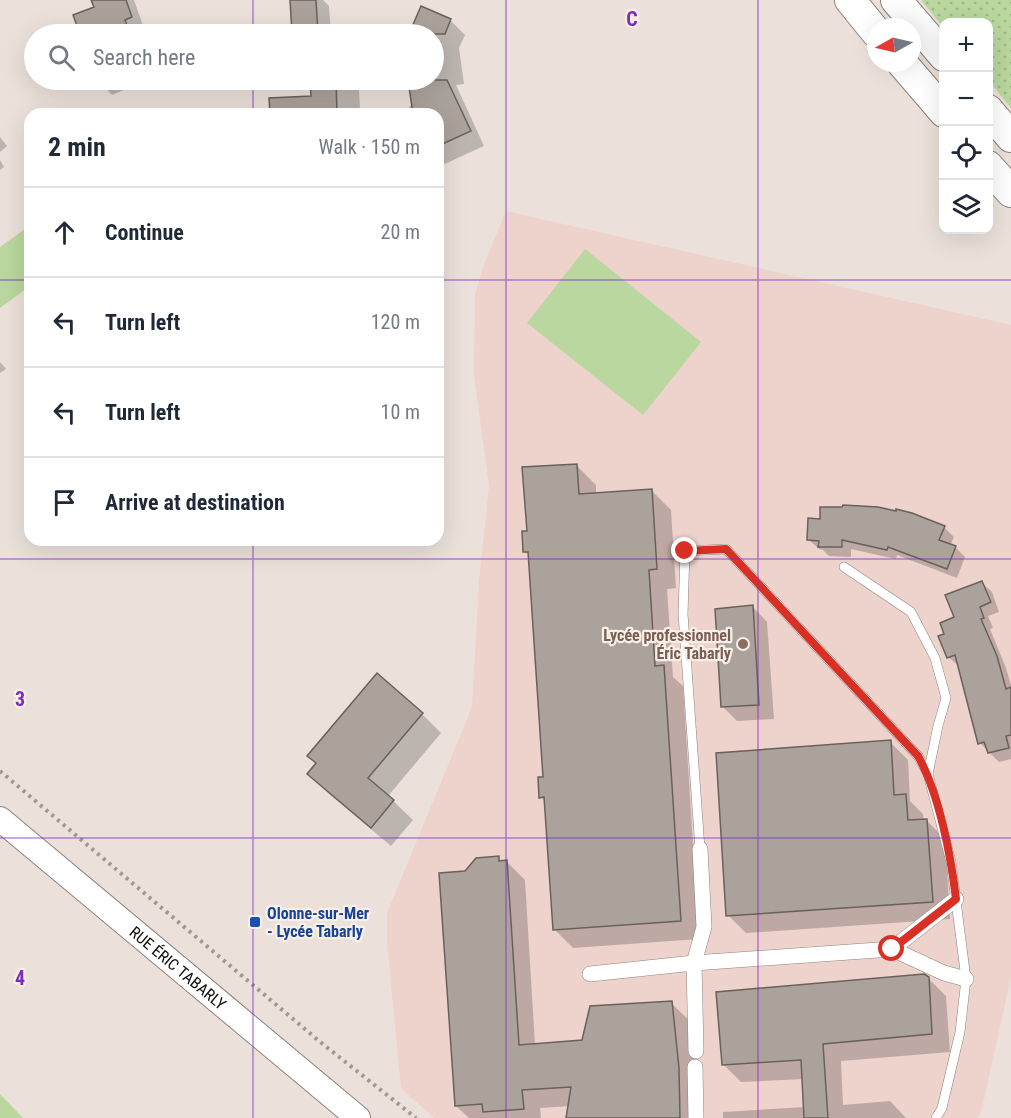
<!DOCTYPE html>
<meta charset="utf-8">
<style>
body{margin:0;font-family:"Roboto Condensed",sans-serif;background:#f6f6f7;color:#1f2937}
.controls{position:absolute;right:18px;top:18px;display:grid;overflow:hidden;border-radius:12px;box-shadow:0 6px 24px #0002}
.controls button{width:54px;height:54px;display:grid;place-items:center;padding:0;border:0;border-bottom:2px solid #e0e1e3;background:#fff;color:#1f2937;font:30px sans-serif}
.compass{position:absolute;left:867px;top:18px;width:54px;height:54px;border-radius:50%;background:#fff;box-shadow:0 6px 24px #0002;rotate:262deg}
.stop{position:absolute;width:18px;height:18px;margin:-14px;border:4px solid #d93025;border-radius:50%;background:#fff}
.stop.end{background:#d93025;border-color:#fff;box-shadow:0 2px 6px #0008}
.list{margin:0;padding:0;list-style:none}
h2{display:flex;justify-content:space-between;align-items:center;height:78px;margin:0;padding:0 24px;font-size:26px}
h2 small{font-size:20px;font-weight:400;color:#747a83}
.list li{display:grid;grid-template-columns:39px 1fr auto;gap:18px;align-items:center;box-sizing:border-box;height:90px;padding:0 24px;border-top:2px solid #e0e1e3}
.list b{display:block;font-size:22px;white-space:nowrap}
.list em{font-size:20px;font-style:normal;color:#747a83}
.icon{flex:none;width:33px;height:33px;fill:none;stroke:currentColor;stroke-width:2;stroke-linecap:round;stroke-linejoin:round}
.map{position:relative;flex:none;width:1011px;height:1118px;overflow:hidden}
.search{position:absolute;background:#fff;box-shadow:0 6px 24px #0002;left:24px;top:24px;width:420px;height:66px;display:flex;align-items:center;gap:15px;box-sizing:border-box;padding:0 21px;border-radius:33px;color:#747a83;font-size:22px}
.panel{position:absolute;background:#fff;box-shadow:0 6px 24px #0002;left:24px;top:108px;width:420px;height:438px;border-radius:18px}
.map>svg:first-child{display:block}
.education{fill:#edd3cc}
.grass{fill:url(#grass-dots)}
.pitch{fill:#b9d79e}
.shadow{fill:#0003}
.building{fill:#aba29b;stroke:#69615b;stroke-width:1.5}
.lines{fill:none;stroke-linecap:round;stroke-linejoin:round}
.service-casing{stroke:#8c837c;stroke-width:10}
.pedestrian-casing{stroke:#8c837c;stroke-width:16}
.tertiary-casing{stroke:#8c837c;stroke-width:26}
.primary-casing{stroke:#8c837c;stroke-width:32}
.path{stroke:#a09893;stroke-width:4;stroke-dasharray:3 4.5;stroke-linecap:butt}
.service{stroke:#fff;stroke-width:9}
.pedestrian{stroke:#fff;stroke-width:15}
.tertiary{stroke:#fff;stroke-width:24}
.primary{stroke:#fff;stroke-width:30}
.route{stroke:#d93025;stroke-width:8}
.grid{fill:none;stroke:#7b2cbf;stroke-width:1.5;stroke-opacity:0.55}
.education-dot{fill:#8d6e63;stroke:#f8efe7;stroke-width:2}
.transit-dot{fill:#1a4fb4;stroke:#f8efe7;stroke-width:2}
.labels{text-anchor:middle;stroke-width:4.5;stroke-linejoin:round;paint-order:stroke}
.education-label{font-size:16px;font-weight:bold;fill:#785e54;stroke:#f8efe7;text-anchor:end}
.transit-label{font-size:16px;font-weight:bold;fill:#164399;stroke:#f8efe7;text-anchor:start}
.street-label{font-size:16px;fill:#120f0c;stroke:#f8efe7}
.grid-label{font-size:20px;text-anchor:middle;font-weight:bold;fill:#7b2cbf;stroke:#f8efe7;stroke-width:4.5;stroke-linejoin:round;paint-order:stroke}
</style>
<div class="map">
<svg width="1011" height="1118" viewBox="0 0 1011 1118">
<defs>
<pattern id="grass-dots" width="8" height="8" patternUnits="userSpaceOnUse" patternTransform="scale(1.5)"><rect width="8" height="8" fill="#b9d79e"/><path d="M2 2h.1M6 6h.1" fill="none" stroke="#9eb787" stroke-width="1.8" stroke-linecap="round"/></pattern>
</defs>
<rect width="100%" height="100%" fill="#ebe1da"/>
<polygon class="education" points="506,211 1011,325 1011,977 981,1113 977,1118 434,1118 401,1088 387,943 387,913 472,707 479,581 489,486 474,375 475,294 484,264"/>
<polygon class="grass" points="921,0 1011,0 1011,108 989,81 988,22 944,22 943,27"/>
<g class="pitch">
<polygon points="29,226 30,286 0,308 0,247"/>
<polygon points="585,249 701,342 643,415 527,323"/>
<polygon points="0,1094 23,1118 0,1118"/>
</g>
<g class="shadow">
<polygon points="93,0 134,0 146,34 81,34 74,16 96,8"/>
<polygon points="291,0 323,0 329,6 331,34 293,34"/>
<polygon points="422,8 450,20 465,35 459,48 464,84 456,85 484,146 438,167 438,114 410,114 409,106 414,106 410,80 434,80 434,34 410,34"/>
<polygon points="98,80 147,80 112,95"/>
<polygon points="312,80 383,80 383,88 359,90 360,108 350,108 350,114 289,114 313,97"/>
<polygon points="0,137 7,146 0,152"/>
<polygon points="0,160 4,167 0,170"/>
<polygon points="0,362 6,369 0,373"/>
<polygon points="576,465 596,485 596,494 652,491 671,510 676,588 667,589 673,677 683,686 699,939 573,948 554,929 546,802 541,797 544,778 530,556 525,551 528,533"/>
<polygon points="944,527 954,537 950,546 956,548 965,557 957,578 897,555 896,559 851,549 851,557 829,556 823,550 819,549 809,540"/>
<polygon points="982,583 992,592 999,612 988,616 993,628 990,629 1006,668 1011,685 1011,759 999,762 980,743 959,666 948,657 946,635"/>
<polygon points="753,607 767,622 774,719 737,721 722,706"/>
<polygon points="422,714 441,733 388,796 413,820 391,846 328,793 309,774 317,764"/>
<polygon points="890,742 908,760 910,801 923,814 924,821 927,821 945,839 950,919 746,933 728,915"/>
<polygon points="498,858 502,862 507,862 525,880 535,1045 583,1041 671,1003 690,1021 697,1087 697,1118 568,1118 570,1106 540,1108 541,1118 469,1118 456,1106 466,873"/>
<polygon points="928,978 946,996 950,1052 841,1061 843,1105 890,1101 906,1118 723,1118 723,1112 805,1107 803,1079 741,1082 723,1064"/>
</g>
<g class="building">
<polygon points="91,0 126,0 132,17 125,20 130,34 80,34 73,15 94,7"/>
<polygon points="290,0 316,0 318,34 292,34"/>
<polygon points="421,6 451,19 445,34 409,34"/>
<polygon points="310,80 336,80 337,114 270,114 269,98 311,96"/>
<polygon points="408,80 447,80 471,131 438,146 438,114 413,114"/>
<polygon points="577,464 579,494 652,489 657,569 649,570 655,666 664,665 681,921 553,930 544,797 539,798 538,777 543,777 528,552 523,552 522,531 527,531 522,467"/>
<polygon points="843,505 878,507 896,511 896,509 912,513 945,526 939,540 956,546 947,569 888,547 887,550 842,540 842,547 818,547 819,541 807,540 808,518 820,519 820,507 842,507"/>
<polygon points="982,581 991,602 980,607 984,618 981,619 997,656 1006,689 1011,687 1011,735 1006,736 1009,748 988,753 984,742 978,744 955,655 947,658 938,636 944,634 940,623 954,617 945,595"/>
<polygon points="753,605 759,705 721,707 715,609"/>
<polygon points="377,673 423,713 368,778 394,800 371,828 307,774 316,763 307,756"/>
<polygon points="891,740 894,795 906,794 908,820 927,819 933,902 726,916 716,753"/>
<polygon points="499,856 499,861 507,860 519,1045 582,1040 590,1006 672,1001 679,1068 680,1118 566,1118 571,1087 522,1090 524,1109 483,1112 482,1104 455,1106 439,873 465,871 476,858"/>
<polygon points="924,974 929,977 932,1034 823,1044 828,1118 804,1118 801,1060 722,1065 716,992"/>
</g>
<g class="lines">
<g class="service-casing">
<g id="service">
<polyline points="844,567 911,612 935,658 946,698 938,726 928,774"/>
<polyline points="700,849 683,614 685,551 726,549 918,756 928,774 951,862 966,979 960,1032 942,1108 936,1118"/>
</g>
</g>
<g class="pedestrian-casing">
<g id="pedestrian">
<polyline points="892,949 956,899"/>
<polyline points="590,974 694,963 892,949 944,973 966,979"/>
<polyline points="696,1051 694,963 704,927 700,849"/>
<polyline points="695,1067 696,1118"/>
</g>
</g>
<g class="tertiary-casing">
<g id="tertiary">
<path id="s1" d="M0 819 358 1118"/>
</g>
</g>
<g class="primary-casing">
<g id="primary">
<polyline points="850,0 876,32"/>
<polyline points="896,0 944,56"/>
<polyline points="902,63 944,112"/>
<polyline points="988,110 1011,137"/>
<polyline points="988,166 1011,192"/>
</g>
</g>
<polyline class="path" points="0,771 319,1041 416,1118"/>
<use href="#service" class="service"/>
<use href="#pedestrian" class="pedestrian"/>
<use href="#tertiary" class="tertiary"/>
<use href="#primary" class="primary"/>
</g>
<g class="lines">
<path class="route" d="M685 551 726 549 918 756C939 793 951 856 956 899L892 949"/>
</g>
<path class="grid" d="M253 0V34M506 0V1118M758 0V1118M253 80V114M0 280H30M438 280H1011M253 540V1118M0 559H1011M0 838H1011"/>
<circle class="education-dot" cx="743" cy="644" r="6"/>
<rect class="transit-dot" x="249" y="916" width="12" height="12" rx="3"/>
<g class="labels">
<g class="education-label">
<text x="731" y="641">Lycée professionnel<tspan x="731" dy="18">Éric Tabarly</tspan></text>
</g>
<g class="transit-label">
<text x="267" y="919">Olonne-sur-Mer<tspan x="267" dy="18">- Lycée Tabarly</tspan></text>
</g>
<g class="street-label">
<text dy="6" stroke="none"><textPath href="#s1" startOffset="232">RUE ÉRIC TABARLY</textPath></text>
</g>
</g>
<g class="grid-label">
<text x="632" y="26">C</text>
<text x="20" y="706">3</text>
<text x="20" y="985">4</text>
</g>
</svg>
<div class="controls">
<button>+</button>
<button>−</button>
<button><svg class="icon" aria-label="locate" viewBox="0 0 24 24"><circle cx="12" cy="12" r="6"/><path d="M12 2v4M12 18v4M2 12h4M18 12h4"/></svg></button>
<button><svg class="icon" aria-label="layers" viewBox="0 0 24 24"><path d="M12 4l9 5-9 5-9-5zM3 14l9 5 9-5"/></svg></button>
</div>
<svg class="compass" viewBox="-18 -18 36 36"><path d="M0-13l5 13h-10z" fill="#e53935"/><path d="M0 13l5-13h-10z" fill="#747a83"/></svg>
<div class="stop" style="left:892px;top:949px"></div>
<div class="stop end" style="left:685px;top:551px"></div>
<div class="search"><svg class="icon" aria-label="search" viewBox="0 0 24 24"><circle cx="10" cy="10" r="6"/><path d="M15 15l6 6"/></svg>Search here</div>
<section class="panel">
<h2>2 min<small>Walk · 150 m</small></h2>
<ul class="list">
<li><svg class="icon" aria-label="ahead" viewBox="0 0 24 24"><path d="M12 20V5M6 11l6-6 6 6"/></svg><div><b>Continue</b></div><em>20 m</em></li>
<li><svg class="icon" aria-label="left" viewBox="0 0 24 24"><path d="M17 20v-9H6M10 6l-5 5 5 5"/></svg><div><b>Turn left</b></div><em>120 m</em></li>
<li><svg class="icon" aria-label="left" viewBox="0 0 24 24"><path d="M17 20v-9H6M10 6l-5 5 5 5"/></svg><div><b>Turn left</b></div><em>10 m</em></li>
<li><svg class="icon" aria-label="arrive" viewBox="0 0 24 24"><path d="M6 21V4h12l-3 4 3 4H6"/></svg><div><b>Arrive at destination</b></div></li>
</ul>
</section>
</div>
